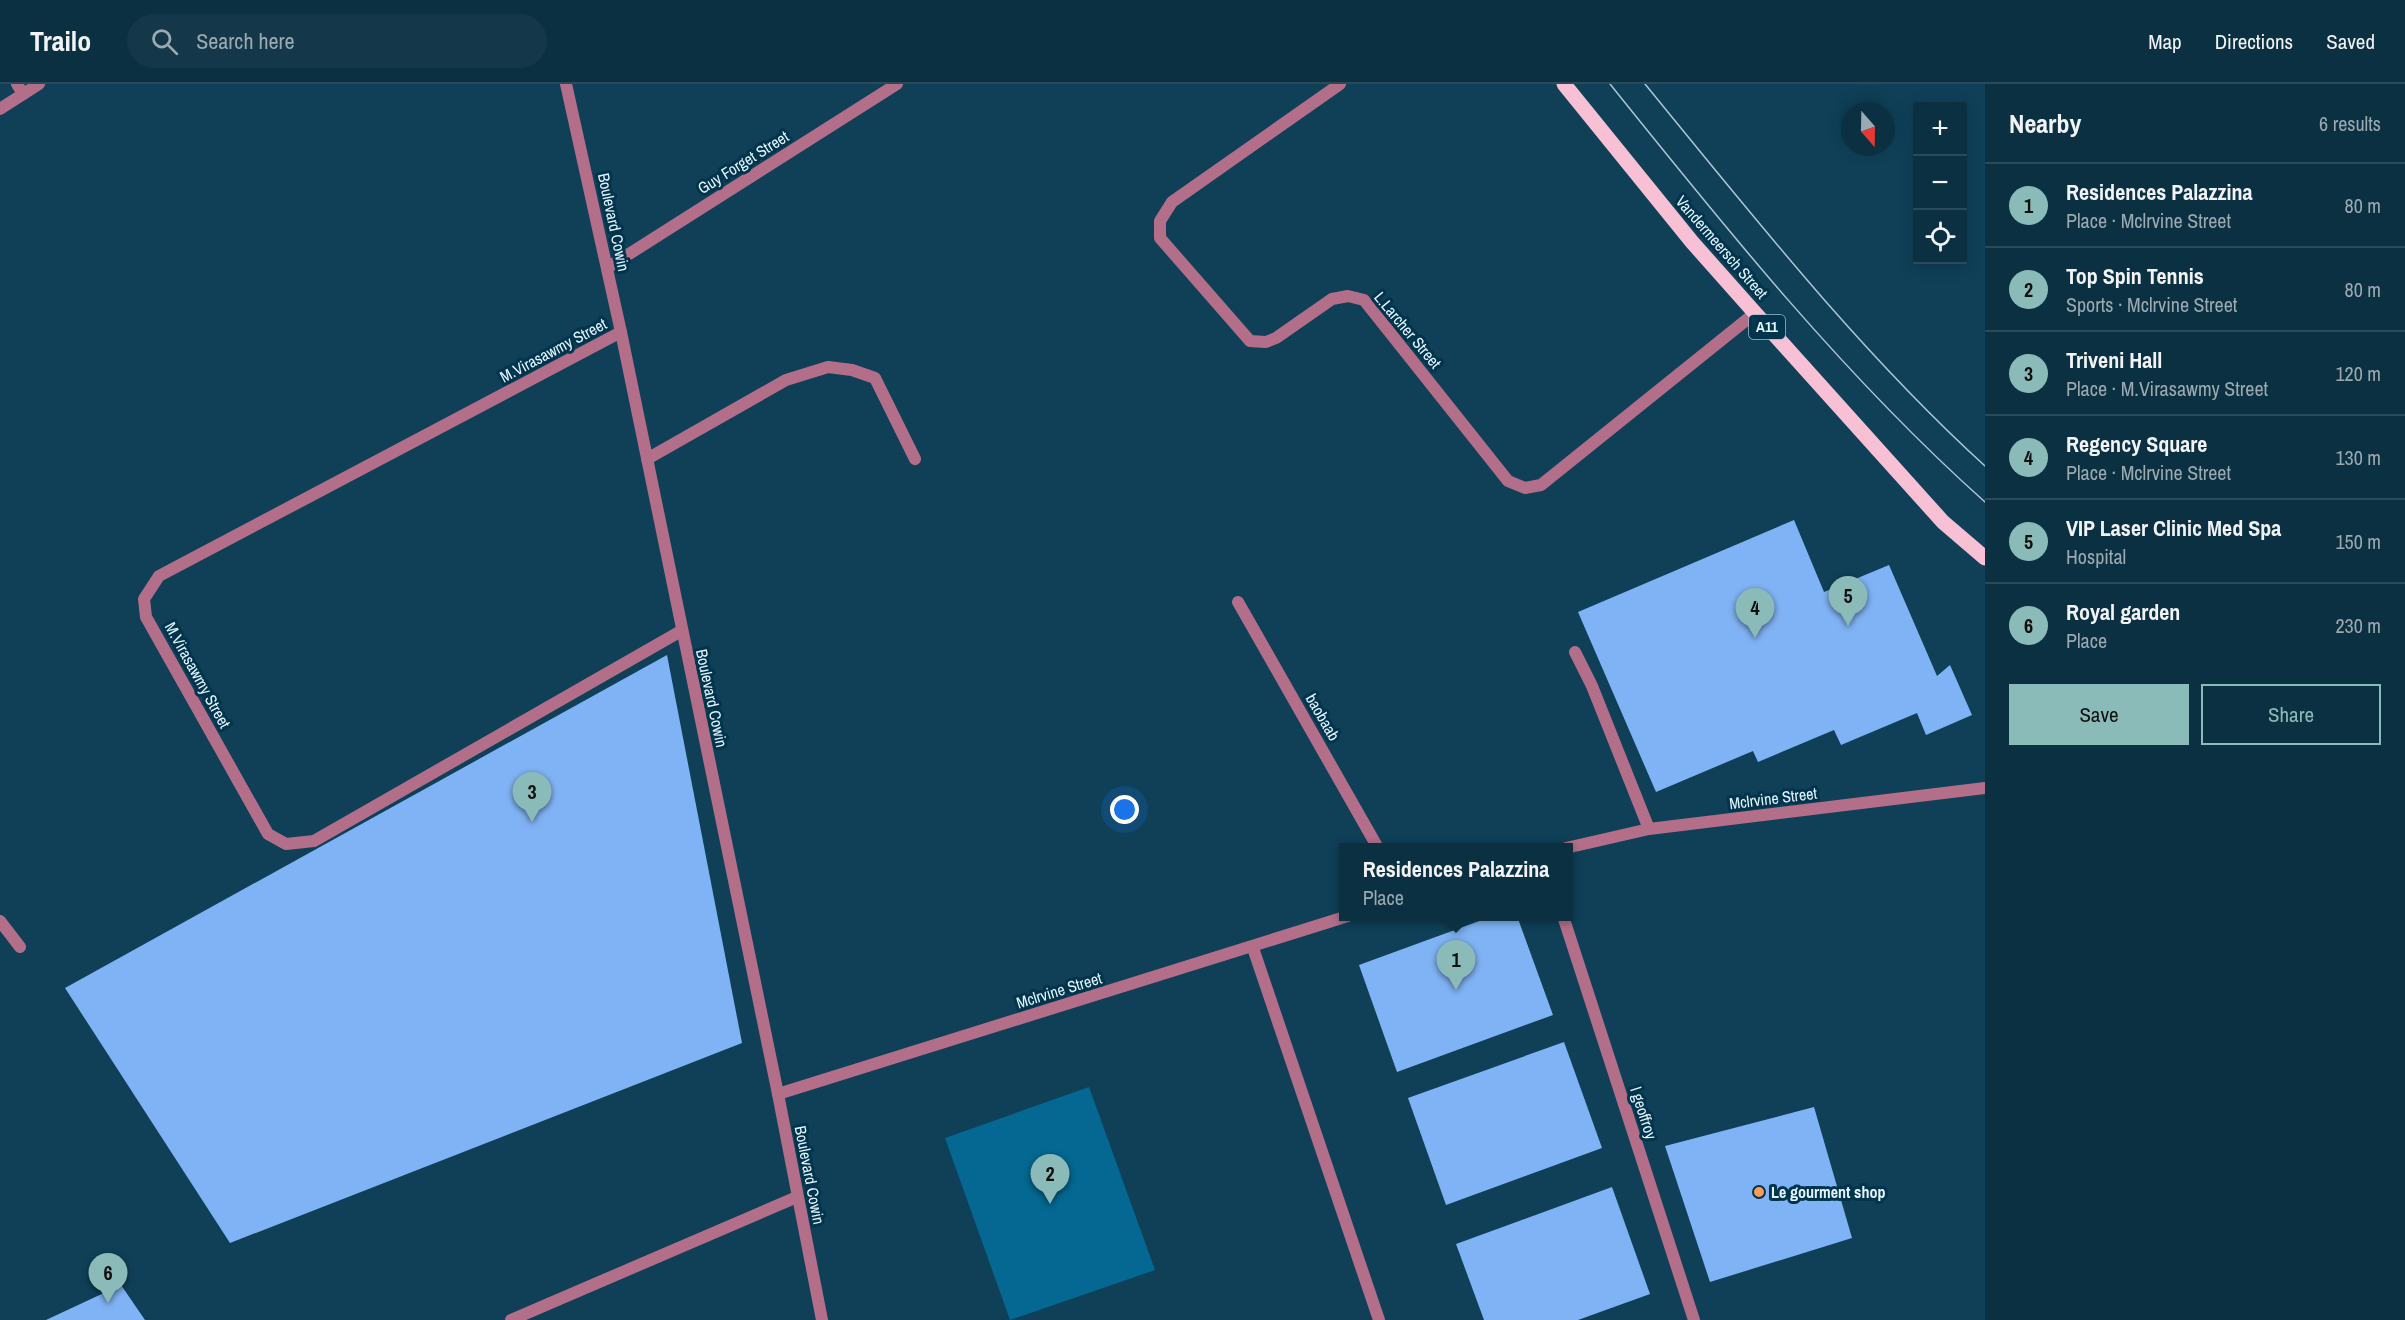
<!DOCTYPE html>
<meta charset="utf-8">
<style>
body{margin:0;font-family:"Archivo Narrow",sans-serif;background:#143849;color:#f1f3f6}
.controls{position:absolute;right:18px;top:18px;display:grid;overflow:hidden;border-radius:0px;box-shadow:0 3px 15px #0003}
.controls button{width:54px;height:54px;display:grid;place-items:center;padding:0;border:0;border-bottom:2px solid #2b4b5b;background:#0b3042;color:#f1f3f6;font:30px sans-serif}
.compass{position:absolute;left:1841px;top:18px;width:54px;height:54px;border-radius:50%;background:#0b3042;box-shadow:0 3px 15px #0003;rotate:160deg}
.you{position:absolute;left:1125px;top:726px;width:21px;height:21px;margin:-15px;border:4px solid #fff;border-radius:50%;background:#1a73e8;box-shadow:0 0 0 9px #1a73e833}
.badge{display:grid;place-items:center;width:39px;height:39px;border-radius:50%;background:#8bbbb9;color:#111;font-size:20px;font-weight:700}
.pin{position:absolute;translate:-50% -50px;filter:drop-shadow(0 2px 3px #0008)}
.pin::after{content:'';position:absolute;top:32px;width:21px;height:18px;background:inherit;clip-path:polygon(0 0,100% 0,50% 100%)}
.popup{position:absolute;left:1339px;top:759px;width:234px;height:78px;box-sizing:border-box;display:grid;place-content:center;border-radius:0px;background:#0b3042;filter:drop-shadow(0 2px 4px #0005);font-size:20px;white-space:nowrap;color:#9aa9b2}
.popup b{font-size:22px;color:#f1f3f6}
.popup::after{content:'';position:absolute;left:50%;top:100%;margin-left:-12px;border:12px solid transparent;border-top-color:#0b3042}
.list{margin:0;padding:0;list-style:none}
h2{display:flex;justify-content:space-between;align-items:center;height:78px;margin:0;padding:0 24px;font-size:26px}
h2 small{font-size:20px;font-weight:400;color:#9aa9b2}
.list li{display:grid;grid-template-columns:39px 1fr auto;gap:18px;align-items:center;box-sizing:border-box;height:84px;padding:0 24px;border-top:2px solid #2b4b5b}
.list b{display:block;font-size:22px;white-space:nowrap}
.list p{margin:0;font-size:20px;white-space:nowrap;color:#9aa9b2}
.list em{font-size:20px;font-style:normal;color:#9aa9b2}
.actions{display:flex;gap:12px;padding:18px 24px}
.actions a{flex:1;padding:14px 0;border:2px solid #8bbbb9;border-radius:0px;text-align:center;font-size:21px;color:#8bbbb9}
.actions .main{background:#8bbbb9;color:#111}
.icon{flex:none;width:33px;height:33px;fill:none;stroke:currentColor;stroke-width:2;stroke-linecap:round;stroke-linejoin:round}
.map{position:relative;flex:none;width:1985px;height:1236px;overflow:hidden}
header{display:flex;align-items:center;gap:36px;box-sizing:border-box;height:84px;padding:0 30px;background:#0b3042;border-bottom:2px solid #2b4b5b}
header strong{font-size:28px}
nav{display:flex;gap:33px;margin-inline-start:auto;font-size:21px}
.search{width:420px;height:54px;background:#143849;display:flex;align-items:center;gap:15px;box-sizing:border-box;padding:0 21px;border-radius:33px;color:#9aa9b2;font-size:22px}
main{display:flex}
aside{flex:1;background:#0b3042}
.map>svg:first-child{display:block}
.green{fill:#046892}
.building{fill:#80b3f5}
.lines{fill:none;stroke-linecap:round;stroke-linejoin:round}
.street{stroke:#b36f89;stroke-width:12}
.primary{stroke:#f8c0d4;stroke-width:15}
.tram{stroke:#aec6d4;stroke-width:1.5}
.poi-dot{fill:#fd9d55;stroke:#01354d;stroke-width:2}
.labels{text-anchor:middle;stroke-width:6;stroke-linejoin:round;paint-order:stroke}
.shield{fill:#01354d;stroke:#a0bbc9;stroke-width:1.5}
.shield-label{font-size:15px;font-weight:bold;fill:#e4f4fe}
.street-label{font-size:16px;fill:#e4f4fe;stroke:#01354d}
.poi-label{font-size:16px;font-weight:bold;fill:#e4f4fe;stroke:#01354d;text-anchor:start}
</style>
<header>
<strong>Trailo</strong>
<div class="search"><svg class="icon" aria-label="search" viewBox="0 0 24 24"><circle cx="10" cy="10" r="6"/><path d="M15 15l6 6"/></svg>Search here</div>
<nav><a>Map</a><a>Directions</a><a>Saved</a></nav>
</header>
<main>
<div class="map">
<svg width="1985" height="1236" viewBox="0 0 1985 1236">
<rect width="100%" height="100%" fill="#0f4058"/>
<polygon class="green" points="1089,1003 1155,1186 1010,1236 945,1054"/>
<g class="building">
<polygon points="1794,436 1824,508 1889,481 1937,592 1950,581 1972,631 1926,651 1917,629 1841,661 1834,646 1758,678 1753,667 1656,708 1578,528"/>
<polygon points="667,571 742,959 230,1159 65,904"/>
<polygon points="1493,832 1517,832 1553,931 1397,988 1359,881"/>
<polygon points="1564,958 1602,1064 1446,1121 1408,1014"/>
<polygon points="1814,1023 1852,1154 1710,1198 1665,1062"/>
<polygon points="1612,1103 1650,1210 1578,1236 1484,1236 1456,1160"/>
<polygon points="121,1201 145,1236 46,1236"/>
</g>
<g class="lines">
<g class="street">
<polyline points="17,0 23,10"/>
<polyline points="566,0 621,248 778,1010 822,1236"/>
<polyline points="1340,0 1172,118 1160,137 1160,154 1250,257 1266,258 1276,254 1332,215 1348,212 1364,216 1508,397 1525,404 1541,401 1755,229"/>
<polyline points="0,25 39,0"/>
<polyline points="607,184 897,0"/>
<polyline points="621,248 159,492 144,515 146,533 268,750 286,760 314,757 681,547"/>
<polyline points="647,375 786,296 828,283 852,286 875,294 915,375"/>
<polyline points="1238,518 1378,764"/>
<polyline points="1575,568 1592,602 1649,745"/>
<polyline points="1566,764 1649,745 1985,704"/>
<polyline points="1563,832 1694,1236"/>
<polyline points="0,837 20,863"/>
<polyline points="1253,864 1379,1236"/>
<polyline points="778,1010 1348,832"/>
<polyline points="511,1236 797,1113"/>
</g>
<polyline class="primary" points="1564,0 1692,158 1755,229 1943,438 1985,474"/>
<g class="tram">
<path d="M1610 0C1727 146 1845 293 1985 418"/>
<path d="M1645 0C1753 132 1859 267 1985 382"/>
</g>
</g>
<circle class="poi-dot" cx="1759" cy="1108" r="6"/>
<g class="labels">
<rect class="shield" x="1749" y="231" width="36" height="24" rx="4.5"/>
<g class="shield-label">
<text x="1767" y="248">A11</text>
</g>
<g class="street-label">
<text transform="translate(743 78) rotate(-32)" y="6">Guy Forget Street</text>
<text transform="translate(614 138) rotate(78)" y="6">Boulevard Cowin</text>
<text transform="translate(1722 163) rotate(49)" y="6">Vandermeersch Street</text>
<text transform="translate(1408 246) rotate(50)" y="6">L.Larcher Street</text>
<text transform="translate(553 266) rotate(-28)" y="6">M.Virasawmy Street</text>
<text transform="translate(198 591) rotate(61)" y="6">M.Virasawmy Street</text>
<text transform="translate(712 614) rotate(78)" y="6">Boulevard Cowin</text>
<text transform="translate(1323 633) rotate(60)" y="6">baobaab</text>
<text transform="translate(1773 714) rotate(-7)" y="6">Mclrvine Street</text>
<text transform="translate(1059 906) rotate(-17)" y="6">Mclrvine Street</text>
<text transform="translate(1644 1029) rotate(72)" y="6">l geoffroy</text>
<text transform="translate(810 1091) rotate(79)" y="6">Boulevard Cowin</text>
</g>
<g class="poi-label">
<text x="1771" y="1114">Le gourment shop</text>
</g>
</g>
</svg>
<div class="controls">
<button>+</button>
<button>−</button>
<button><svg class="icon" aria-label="locate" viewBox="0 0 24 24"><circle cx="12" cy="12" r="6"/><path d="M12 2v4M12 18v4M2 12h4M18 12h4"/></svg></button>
</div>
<svg class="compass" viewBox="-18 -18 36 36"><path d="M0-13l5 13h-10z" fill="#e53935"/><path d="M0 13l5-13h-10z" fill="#9aa9b2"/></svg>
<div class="you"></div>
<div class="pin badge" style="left:1456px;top:906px">1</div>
<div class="popup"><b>Residences Palazzina</b>Place</div>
<div class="pin badge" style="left:1050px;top:1120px">2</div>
<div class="pin badge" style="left:532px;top:738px">3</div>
<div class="pin badge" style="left:1755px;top:554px">4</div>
<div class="pin badge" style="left:1848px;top:542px">5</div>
<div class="pin badge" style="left:108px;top:1219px">6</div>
</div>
<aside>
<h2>Nearby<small>6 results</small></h2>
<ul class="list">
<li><span class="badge">1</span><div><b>Residences Palazzina</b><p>Place · Mclrvine Street</p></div><em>80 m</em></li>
<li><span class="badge">2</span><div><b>Top Spin Tennis</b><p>Sports · Mclrvine Street</p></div><em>80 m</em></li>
<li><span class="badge">3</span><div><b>Triveni Hall</b><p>Place · M.Virasawmy Street</p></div><em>120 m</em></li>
<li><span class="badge">4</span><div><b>Regency Square</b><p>Place · Mclrvine Street</p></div><em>130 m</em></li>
<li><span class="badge">5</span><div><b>VIP Laser Clinic Med Spa</b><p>Hospital</p></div><em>150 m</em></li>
<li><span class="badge">6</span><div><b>Royal garden</b><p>Place</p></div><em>230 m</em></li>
</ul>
<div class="actions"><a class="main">Save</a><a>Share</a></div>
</aside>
</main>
